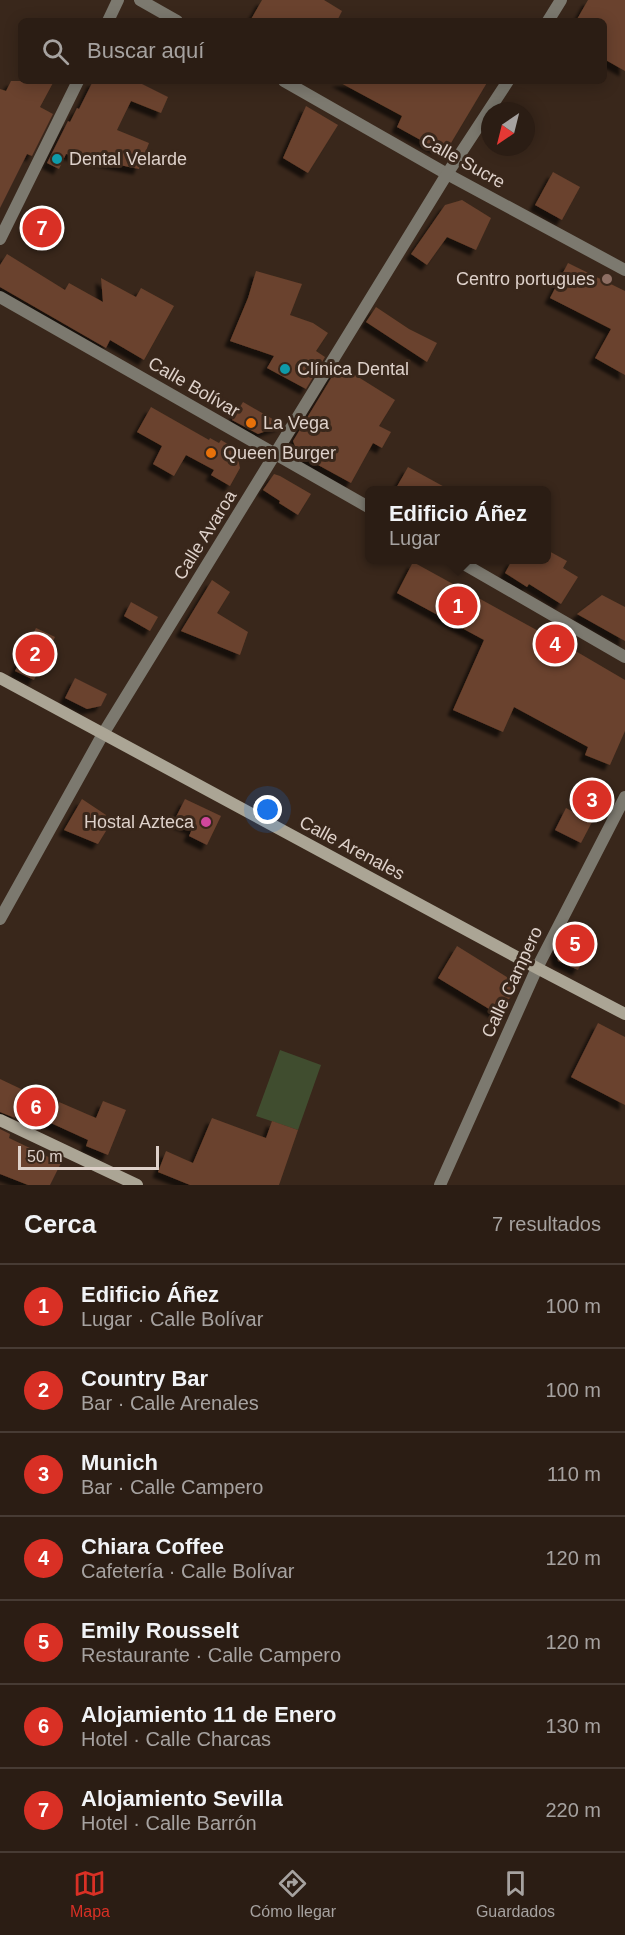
<!DOCTYPE html>
<html lang="es">
<meta charset="utf-8">
<style>
body{margin:0;font-family:Helvetica,sans-serif;background:#372a22;color:#f1f3f6}
.compass{position:absolute;left:481px;top:102px;width:54px;height:54px;border-radius:50%;background:#2b1d14;box-shadow:0 3px 15px #0003;rotate:215deg}
.scale{position:absolute;left:18px;bottom:15px;width:141px;box-sizing:border-box;padding-left:6px;border:3px solid #ded1ca;border-top:0;font-size:16px;line-height:21px;white-space:nowrap;color:#ded1ca;-webkit-text-stroke:4px #39271b;paint-order:stroke}
.you{position:absolute;left:268px;top:810px;width:21px;height:21px;margin:-15px;border:4px solid #fff;border-radius:50%;background:#1a73e8;box-shadow:0 0 0 9px #1a73e833}
.badge{display:grid;place-items:center;width:39px;height:39px;border-radius:50%;background:#d93025;color:#fff;font-size:20px;font-weight:700}
.pin{position:absolute;translate:-50% -50%;border:3px solid #fff;box-shadow:0 2px 6px #0006}
.popup{position:absolute;left:365px;top:486px;width:186px;height:78px;box-sizing:border-box;display:grid;place-content:center;border-radius:9px;background:#2b1d14;filter:drop-shadow(0 2px 4px #0005);font-size:20px;white-space:nowrap;color:#a6a2a0}
.popup b{font-size:22px;color:#f1f3f6}
.popup::after{content:'';position:absolute;left:50%;top:100%;margin-left:-12px;border:12px solid transparent;border-top-color:#2b1d14}
.list{margin:0;padding:0;list-style:none}
h2{display:flex;justify-content:space-between;align-items:center;height:78px;margin:0;padding:0 24px;font-size:26px}
h2 small{font-size:20px;font-weight:400;color:#a6a2a0}
.list li{display:grid;grid-template-columns:39px 1fr auto;gap:18px;align-items:center;box-sizing:border-box;height:84px;padding:0 24px;border-top:2px solid #473b34}
.list b{display:block;font-size:22px;white-space:nowrap}
.list p{margin:0;font-size:20px;white-space:nowrap;color:#a6a2a0}
.list em{font-size:20px;font-style:normal;color:#a6a2a0}
.icon{flex:none;width:33px;height:33px;fill:none;stroke:currentColor;stroke-width:2;stroke-linecap:round;stroke-linejoin:round}
.map{position:relative;flex:none;width:625px;height:1185px;overflow:hidden}
.search{position:absolute;background:#2b1d14;box-shadow:0 3px 15px #0003;left:18px;right:18px;top:18px;height:66px;display:flex;align-items:center;gap:15px;box-sizing:border-box;padding:0 21px;border-radius:9px;color:#a6a2a0;font-size:22px}
.sheet{height:666px;background:#2b1d14}
nav{display:flex;justify-content:space-around;align-items:center;box-sizing:border-box;height:84px;border-top:2px solid #473b34;background:#2b1d14;font-size:16px;color:#a6a2a0}
nav a{display:grid;justify-items:center;gap:3px}
nav .on{color:#d93025}
.map>svg:first-child{display:block}
.green{fill:#404d2f}
.building{fill:#6a422d;filter:url(#shadow)}
.lines{fill:none;stroke-linecap:round;stroke-linejoin:round}
.street{stroke:#7c796f;stroke-width:12}
.secondary{stroke:#aba595;stroke-width:12}
.culture-dot{fill:#0f9aa8;stroke:#39271b;stroke-width:2}
.education-dot{fill:#8d6e63;stroke:#39271b;stroke-width:2}
.food-dot{fill:#e8710a;stroke:#39271b;stroke-width:2}
.hotel-dot{fill:#d1479c;stroke:#39271b;stroke-width:2}
.labels{text-anchor:middle;stroke-width:6;stroke-linejoin:round;paint-order:stroke}
.poi-label{font-size:18px;fill:#ded1ca;stroke:#39271b;text-anchor:start}
.street-label{font-size:18px;fill:#ded1ca;stroke:#39271b}
</style>
<div class="map">
<svg width="625" height="1185" viewBox="0 0 625 1185">
<defs>
<filter id="shadow"><feDropShadow dx="-5.5" dy="5.5" stdDeviation="1.5" flood-color="#0009"/></filter>
</defs>
<rect width="100%" height="100%" fill="#39271b"/>
<polygon class="green" points="280,1050 321,1065 298,1130 256,1116"/>
<g class="building">
<polygon points="262,0 324,0 342,11 337,21 250,21"/>
<polygon points="588,0 625,0 625,71 604,59 604,21 576,21"/>
<polygon points="11,81 54,81 40,107 53,114 32,156 27,154 0,208 0,89 6,91"/>
<polygon points="93,81 136,81 168,97 161,113 131,101 117,130 149,143 139,169 66,154 59,169 47,163 68,121 70,122 77,108 79,109"/>
<polygon points="337,81 488,81 451,143 435,148 397,127 402,116"/>
<polygon points="306,106 338,125 308,173 283,158"/>
<polygon points="553,172 580,187 562,220 535,205"/>
<polygon points="462,200 491,218 476,250 447,237 427,265 411,254 445,205"/>
<polygon points="7,254 65,290 69,283 103,302 101,278 136,297 141,288 174,306 144,360 110,340 106,348 0,287 0,265"/>
<polygon points="568,263 625,291 625,375 595,358 611,329 550,298"/>
<polygon points="256,271 302,284 290,315 313,323 328,333 316,351 325,357 306,389 267,368 274,356 230,341 248,298"/>
<polygon points="376,307 409,329 437,343 427,362 366,322"/>
<polygon points="339,365 395,400 379,426 391,432 382,448 373,443 351,483 298,454 293,441"/>
<polygon points="243,402 283,425 258,434 232,420"/>
<polygon points="151,407 209,440 210,438 219,443 221,440 236,449 240,468 230,486 211,475 214,470 186,455 174,476 153,464 162,446 137,432"/>
<polygon points="408,467 450,490 395,490"/>
<polygon points="274,474 280,476 311,494 298,515 279,503 280,501 263,490"/>
<polygon points="547,550 567,561 563,568 578,577 561,604 529,584 527,587 505,573 512,560 546,560"/>
<polygon points="413,562 542,633 533,647 551,634 568,644 567,646 625,680 625,731 610,765 585,755 588,747 514,707 503,732 453,710 484,640 397,593"/>
<polygon points="212,580 230,592 217,613 248,632 240,655 181,631"/>
<polygon points="602,595 625,607 625,641 577,614"/>
<polygon points="131,602 158,617 150,631 124,616"/>
<polygon points="36,628 55,637 34,680 15,671"/>
<polygon points="75,678 107,694 101,706 87,709 65,698"/>
<polygon points="82,799 106,815 99,827 106,831 98,844 64,830"/>
<polygon points="185,799 221,816 207,845 189,836 192,829 174,821"/>
<polygon points="566,808 592,822 581,843 555,830"/>
<polygon points="569,924 594,935 578,970 558,961 556,953"/>
<polygon points="457,946 510,979 513,993 499,1015 438,978"/>
<polygon points="598,1023 625,1037 625,1105 571,1077"/>
<polygon points="0,1079 57,1106 59,1102 96,1118 103,1101 126,1110 108,1155 86,1146 88,1140 18,1108 15,1118 0,1112"/>
<polygon points="212,1118 266,1138 272,1121 298,1130 279,1185 190,1185 158,1172 166,1151 193,1163"/>
<polygon points="0,1129 10,1134 9,1138 61,1163 50,1185 28,1185 0,1174"/>
</g>
<g class="lines">
<g class="street">
<polyline points="140,0 177,21"/>
<polyline points="108,21 118,0"/>
<polyline points="548,21 561,0"/>
<polyline points="284,81 447,174 625,270"/>
<polyline points="0,239 78,81"/>
<polyline points="0,297 370,508"/>
<polyline points="457,560 625,657"/>
<polyline points="0,919 103,734 447,174 508,81"/>
<polyline points="440,1185 537,968 625,797"/>
</g>
<g class="secondary">
<polyline points="0,678 537,968 625,1014"/>
<polyline points="0,1120 137,1185"/>
</g>
</g>
<g class="culture-dot">
<circle cx="57" cy="159" r="6"/>
<circle cx="285" cy="369" r="6"/>
</g>
<circle class="education-dot" cx="607" cy="279" r="6"/>
<g class="food-dot">
<circle cx="251" cy="423" r="6"/>
<circle cx="211" cy="453" r="6"/>
</g>
<circle class="hotel-dot" cx="206" cy="822" r="6"/>
<g class="labels">
<g class="poi-label">
<text x="69" y="165">Dental Velarde</text>
<text x="595" y="285" text-anchor="end">Centro portugues</text>
<text x="297" y="375">Clínica Dental</text>
<text x="263" y="429">La Vega</text>
<text x="223" y="459">Queen Burger</text>
<text x="194" y="828" text-anchor="end">Hostal Azteca</text>
</g>
<g class="street-label">
<text transform="translate(463 161) rotate(29)" y="6">Calle Sucre</text>
<text transform="translate(194 387) rotate(30)" y="6">Calle Bolívar</text>
<text transform="translate(205 535) rotate(-58)" y="6">Calle Avaroa</text>
<text transform="translate(352 848) rotate(28)" y="6">Calle Arenales</text>
<text transform="translate(512 982) rotate(-65)" y="6">Calle Campero</text>
</g>
</g>
</svg>
<svg class="compass" viewBox="-18 -18 36 36"><path d="M0-13l5 13h-10z" fill="#e53935"/><path d="M0 13l5-13h-10z" fill="#a6a2a0"/></svg>
<div class="scale">50 m</div>
<div class="you"></div>
<div class="pin badge" style="left:458px;top:606px">1</div>
<div class="popup"><b>Edificio Áñez</b>Lugar</div>
<div class="pin badge" style="left:35px;top:654px">2</div>
<div class="pin badge" style="left:592px;top:800px">3</div>
<div class="pin badge" style="left:555px;top:644px">4</div>
<div class="pin badge" style="left:575px;top:944px">5</div>
<div class="pin badge" style="left:36px;top:1107px">6</div>
<div class="pin badge" style="left:42px;top:228px">7</div>
<div class="search"><svg class="icon" aria-label="search" viewBox="0 0 24 24"><circle cx="10" cy="10" r="6"/><path d="M15 15l6 6"/></svg>Buscar aquí</div>
</div>
<section class="sheet">
<h2>Cerca<small>7 resultados</small></h2>
<ul class="list">
<li><span class="badge">1</span><div><b>Edificio Áñez</b><p>Lugar · Calle Bolívar</p></div><em>100 m</em></li>
<li><span class="badge">2</span><div><b>Country Bar</b><p>Bar · Calle Arenales</p></div><em>100 m</em></li>
<li><span class="badge">3</span><div><b>Munich</b><p>Bar · Calle Campero</p></div><em>110 m</em></li>
<li><span class="badge">4</span><div><b>Chiara Coffee</b><p>Cafetería · Calle Bolívar</p></div><em>120 m</em></li>
<li><span class="badge">5</span><div><b>Emily Rousselt</b><p>Restaurante · Calle Campero</p></div><em>120 m</em></li>
<li><span class="badge">6</span><div><b>Alojamiento 11 de Enero</b><p>Hotel · Calle Charcas</p></div><em>130 m</em></li>
<li><span class="badge">7</span><div><b>Alojamiento Sevilla</b><p>Hotel · Calle Barrón</p></div><em>220 m</em></li>
</ul>
</section>
<nav>
<a class="on"><svg class="icon" aria-label="map" viewBox="0 0 24 24"><path d="M3 6l6-2 6 2 6-2v14l-6 2-6-2-6 2zM9 4v14M15 6v14"/></svg>Mapa</a>
<a><svg class="icon" aria-label="directions" viewBox="0 0 24 24"><path d="M12 3l9 9-9 9-9-9zM9 14v-3h6M13 9l2 2-2 2"/></svg>Cómo llegar</a>
<a><svg class="icon" aria-label="saved" viewBox="0 0 24 24"><path d="M7 4h10v16l-5-4-5 4z"/></svg>Guardados</a>
</nav>
